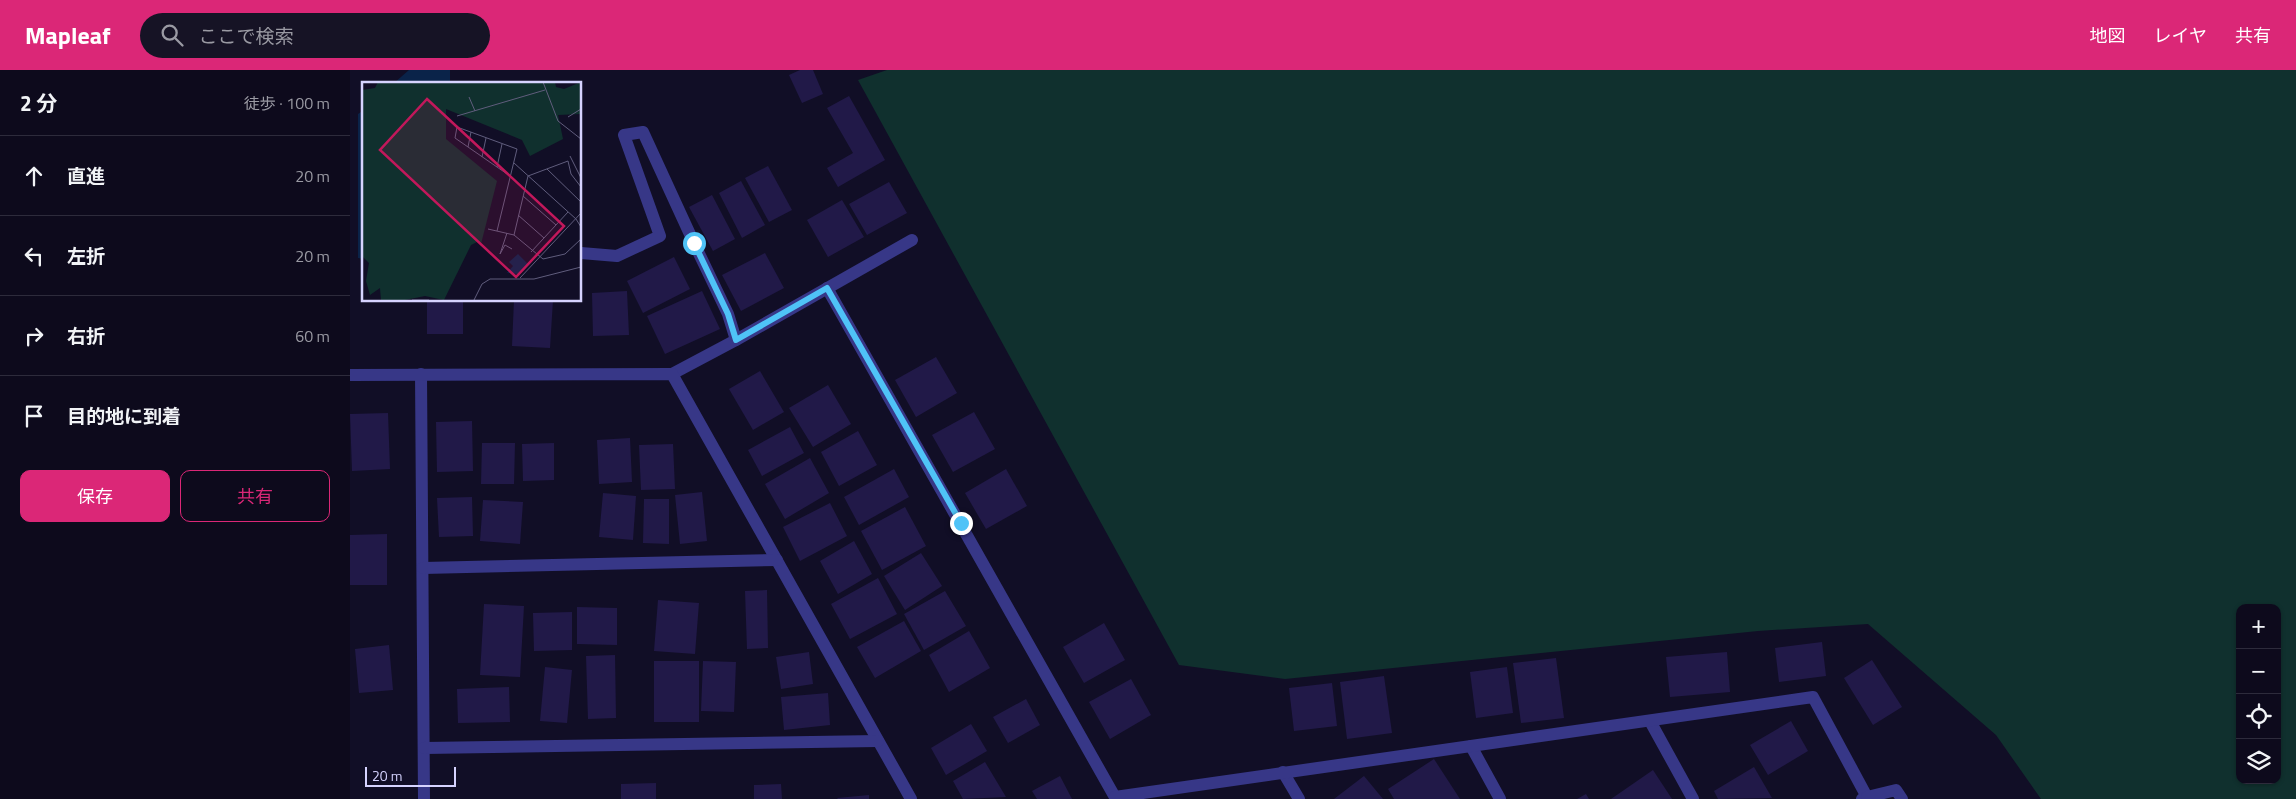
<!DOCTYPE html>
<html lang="ja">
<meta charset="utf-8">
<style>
body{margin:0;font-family:"Titillium Web","Noto Sans JP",sans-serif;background:#161325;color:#f1f3f6}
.controls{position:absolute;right:15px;bottom:15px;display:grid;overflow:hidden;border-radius:10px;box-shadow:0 1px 4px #0004}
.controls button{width:45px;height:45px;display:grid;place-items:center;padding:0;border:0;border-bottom:1px solid #2d2b3b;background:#0d0a1c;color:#f1f3f6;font:25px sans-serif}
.scale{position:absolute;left:15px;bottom:12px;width:91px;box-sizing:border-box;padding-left:5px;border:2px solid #d6d3ff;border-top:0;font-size:14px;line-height:18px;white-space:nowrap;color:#d6d3ff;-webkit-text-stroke:4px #110e26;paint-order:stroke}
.stop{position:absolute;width:15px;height:15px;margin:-11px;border:4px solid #4fc3f7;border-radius:50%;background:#fff}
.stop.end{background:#4fc3f7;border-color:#fff;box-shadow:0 1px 5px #0008}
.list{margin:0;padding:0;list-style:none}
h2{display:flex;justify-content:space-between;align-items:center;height:65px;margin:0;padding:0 20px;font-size:21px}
h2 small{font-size:16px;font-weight:400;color:#9a9aa3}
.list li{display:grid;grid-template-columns:32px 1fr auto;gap:15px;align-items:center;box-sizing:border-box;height:80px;padding:0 20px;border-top:1px solid #2d2b3b}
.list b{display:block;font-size:19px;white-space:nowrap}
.list em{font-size:16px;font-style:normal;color:#9a9aa3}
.actions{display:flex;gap:10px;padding:15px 20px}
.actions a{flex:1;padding:11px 0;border:1px solid #db2777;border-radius:10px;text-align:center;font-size:18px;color:#db2777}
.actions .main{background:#db2777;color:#fff}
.icon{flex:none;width:28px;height:28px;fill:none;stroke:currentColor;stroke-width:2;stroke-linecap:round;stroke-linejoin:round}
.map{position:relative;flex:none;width:1946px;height:729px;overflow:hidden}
header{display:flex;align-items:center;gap:30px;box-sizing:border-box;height:70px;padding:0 25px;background:#db2777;color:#fff}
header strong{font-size:24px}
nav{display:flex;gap:28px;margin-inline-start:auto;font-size:18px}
.search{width:350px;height:45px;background:#161325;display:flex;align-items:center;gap:12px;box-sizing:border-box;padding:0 18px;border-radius:28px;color:#9a9aa3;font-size:19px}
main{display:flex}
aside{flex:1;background:#0d0a1c}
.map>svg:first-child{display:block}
.green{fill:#10302e;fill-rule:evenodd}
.water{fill:#0a2349}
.building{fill:#211948}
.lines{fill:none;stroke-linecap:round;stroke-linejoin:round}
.lane{stroke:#373787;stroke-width:12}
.street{stroke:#373787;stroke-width:12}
.route{stroke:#4fc3f7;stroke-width:6}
.inset-road{fill:none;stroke:#605d7d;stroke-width:1}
.view{fill:#c2185b;fill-opacity:0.15;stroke:#c2185b;stroke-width:2.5}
.inset-edge{fill:none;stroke:#d6d3ff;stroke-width:2.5}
</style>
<header>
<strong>Mapleaf</strong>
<div class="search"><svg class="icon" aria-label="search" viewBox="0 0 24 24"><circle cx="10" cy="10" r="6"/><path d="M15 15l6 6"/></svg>ここで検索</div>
<nav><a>地図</a><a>レイヤ</a><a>共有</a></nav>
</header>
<main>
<aside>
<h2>2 分<small>徒歩 · 100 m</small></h2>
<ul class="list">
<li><svg class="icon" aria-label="ahead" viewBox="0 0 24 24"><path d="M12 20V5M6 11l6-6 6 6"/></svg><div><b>直進</b></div><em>20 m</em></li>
<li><svg class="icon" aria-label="left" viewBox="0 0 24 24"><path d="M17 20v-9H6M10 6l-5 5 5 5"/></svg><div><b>左折</b></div><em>20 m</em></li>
<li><svg class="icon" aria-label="right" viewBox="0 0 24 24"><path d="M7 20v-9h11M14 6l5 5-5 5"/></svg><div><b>右折</b></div><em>60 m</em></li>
<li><svg class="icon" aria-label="arrive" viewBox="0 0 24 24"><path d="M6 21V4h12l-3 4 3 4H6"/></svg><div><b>目的地に到着</b></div></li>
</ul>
<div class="actions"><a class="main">保存</a><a>共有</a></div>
</aside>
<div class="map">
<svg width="1946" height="729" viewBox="0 0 1946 729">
<rect width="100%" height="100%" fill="#110e26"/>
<path class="green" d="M537 0H1946V729H1691L1646 665 1518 554 1408 561 935 609 829 595 508 10ZM1890 538H1927V710H1890Z"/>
<g class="water">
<polygon points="59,0 100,0 100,14 43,14"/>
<polygon points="14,40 14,189 8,188 8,44"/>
</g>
<g class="building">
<polygon points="450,0 463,0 473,24 452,33 439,5"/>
<polygon points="499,26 535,90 488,117 477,98 503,83 477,38"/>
<polygon points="418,96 442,140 419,152 395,108"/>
<polygon points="391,111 415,155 392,168 369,123"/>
<polygon points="539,112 557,143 517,165 499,134"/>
<polygon points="362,125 385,169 363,181 339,137"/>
<polygon points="492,130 514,167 478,187 457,150"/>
<polygon points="415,183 434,218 391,241 372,205"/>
<polygon points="324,187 340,219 293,243 277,211"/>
<polygon points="277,221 279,265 243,266 242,223"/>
<polygon points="352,221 370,259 315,284 297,246"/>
<rect x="77" y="230" width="36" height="34"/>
<polygon points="164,230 203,230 200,278 162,276"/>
<polygon points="586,287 607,323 566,347 545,310"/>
<polygon points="410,301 434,342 403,360 379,319"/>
<polygon points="478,315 501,354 463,377 439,338"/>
<polygon points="624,342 645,379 603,402 582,365"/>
<polygon points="38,343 40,399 2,401 0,344"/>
<polygon points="122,351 123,401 87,402 86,352"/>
<polygon points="440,357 454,383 412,406 398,380"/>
<polygon points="508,361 527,395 489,416 471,382"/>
<polygon points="280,368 282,412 249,414 247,370"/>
<polygon points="132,373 165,373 164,414 131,414"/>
<polygon points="204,373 204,410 173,411 172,374"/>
<polygon points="323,374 325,419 291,420 289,375"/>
<polygon points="460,388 479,423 435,449 415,414"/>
<polygon points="544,399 559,427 509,455 494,427"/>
<polygon points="656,399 677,436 636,459 615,423"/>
<polygon points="352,422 357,471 330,474 325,425"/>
<polygon points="253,423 286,426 283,470 249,467"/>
<polygon points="122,427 123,466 89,467 87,428"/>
<polygon points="294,429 319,429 319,474 293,473"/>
<polygon points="133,430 173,432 170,474 130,471"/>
<polygon points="480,433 497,466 450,491 433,457"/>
<polygon points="555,437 576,476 532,500 511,461"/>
<polygon points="37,464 37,515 0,515 0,465"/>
<polygon points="504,471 522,504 488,524 470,491"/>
<polygon points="571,483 592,516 555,540 534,506"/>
<polygon points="528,508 547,544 500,569 481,534"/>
<polygon points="417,520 418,578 397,579 395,521"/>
<polygon points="595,521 616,556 574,580 554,544"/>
<polygon points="308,530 349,533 345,584 304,581"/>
<polygon points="134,534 174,536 170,607 130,605"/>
<polygon points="227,537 267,538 267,575 227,574"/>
<polygon points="222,542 222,580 184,581 183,543"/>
<polygon points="554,551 571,581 525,608 507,577"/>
<polygon points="754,553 775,590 734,613 713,577"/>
<polygon points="619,561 640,598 599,622 579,585"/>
<polygon points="1472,572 1476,606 1429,612 1425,578"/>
<polygon points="39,575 43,620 9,623 5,579"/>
<polygon points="459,582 463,614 431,619 426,587"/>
<polygon points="1377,582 1380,622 1320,627 1316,587"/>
<polygon points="265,585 266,648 238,649 236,586"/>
<polygon points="1206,588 1214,648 1171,653 1163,593"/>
<polygon points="1522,590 1552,637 1523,655 1494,608"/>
<rect x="304" y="591" width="45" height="61"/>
<polygon points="353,591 386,592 384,642 351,641"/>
<polygon points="195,597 222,600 217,653 190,651"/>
<polygon points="1157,597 1163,643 1126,648 1120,602"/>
<polygon points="1034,606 1042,663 997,669 990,612"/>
<polygon points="781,609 801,645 760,669 739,632"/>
<polygon points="982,613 987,656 944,661 939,618"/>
<polygon points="159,617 160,652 108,653 107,619"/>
<polygon points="478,623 480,655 434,660 431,627"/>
<polygon points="676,629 690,655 658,673 643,647"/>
<polygon points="1441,651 1458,681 1418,705 1400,675"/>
<polygon points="621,654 637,681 596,705 581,678"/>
<polygon points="1084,689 1110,729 1044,729 1038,719"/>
<polygon points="635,692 656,727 613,729 603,711"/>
<polygon points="1404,697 1422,728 1368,729 1364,721"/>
<polygon points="1303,700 1322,729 1261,729"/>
<polygon points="710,706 722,729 687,729 682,721"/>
<polygon points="1014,706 1033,729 984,729"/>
<polygon points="306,713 306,729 271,729 271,714"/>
<polygon points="431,714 432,729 404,729 404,715"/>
<polygon points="1236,724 1239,729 1227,729"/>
<polygon points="519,725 519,729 488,729 487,728"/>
</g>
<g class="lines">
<polyline class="lane" points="231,183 267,186 310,166 274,65 293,62 344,173"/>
<g class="street">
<polyline points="344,173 378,244 386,270"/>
<polyline points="477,218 766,729"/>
<polyline points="71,304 74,729"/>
<polyline points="322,304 386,270 562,170"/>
<polyline points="0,305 322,304 561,729"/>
<polyline points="73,498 427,490"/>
<polyline points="1300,651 1343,729"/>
<polyline points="1121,676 1150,729"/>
<polyline points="74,678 528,671"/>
<polyline points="933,702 949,729"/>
<polyline points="765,727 1463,627 1517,727 1512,729"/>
<polyline points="1517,727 1546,720 1552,729"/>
</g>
</g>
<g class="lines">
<polyline class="route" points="344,173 378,244 386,270 477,218 611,453"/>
</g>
<g transform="translate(12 12)">
<rect width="219" height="219" fill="#110e26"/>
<path d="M16 0H193L194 5 202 7 219 0V32L196 33 201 57 168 74 160 58 84 27V57L135 99 119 162 115 160 109 163 82 218 63 214 43 218H19L18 206 8 213 4 199 7 181 0 174V8L13 6Z" fill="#10302e"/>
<path d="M156 172 166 182 157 192 145 191 151 184 147 180Z" fill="#0a2349"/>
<path class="inset-road" d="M181 0 196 39 219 57M107 15 113 29M95 34 183 8M206 35 219 27M106 65 109 50M208 74 219 96M120 75 124 56M152 81 214 137 219 145M135 85 140 62M185 87 219 120M219 105 209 92 206 79 166 94 152 153 181 177 203 172 219 157M161 114 194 143M156 133 182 156M126 147 152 153M135 149 155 67 95 45 93 56 148 94M145 151 138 172 143 163 150 167M169 170 206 130M158 196 219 131M50 218H67M112 218 120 202 128 197H172L219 185"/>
<path class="view" d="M65 17 202 144 154 195 18 68Z"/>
<rect width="219" height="219" class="inset-edge"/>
</g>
</svg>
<div class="controls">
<button>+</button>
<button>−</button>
<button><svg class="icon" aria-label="locate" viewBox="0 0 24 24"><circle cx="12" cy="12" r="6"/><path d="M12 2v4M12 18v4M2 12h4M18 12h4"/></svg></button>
<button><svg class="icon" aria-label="layers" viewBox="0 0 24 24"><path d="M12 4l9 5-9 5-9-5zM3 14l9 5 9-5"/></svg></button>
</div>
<div class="scale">20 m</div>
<div class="stop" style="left:344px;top:173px"></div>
<div class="stop end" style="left:611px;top:453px"></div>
</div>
</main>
